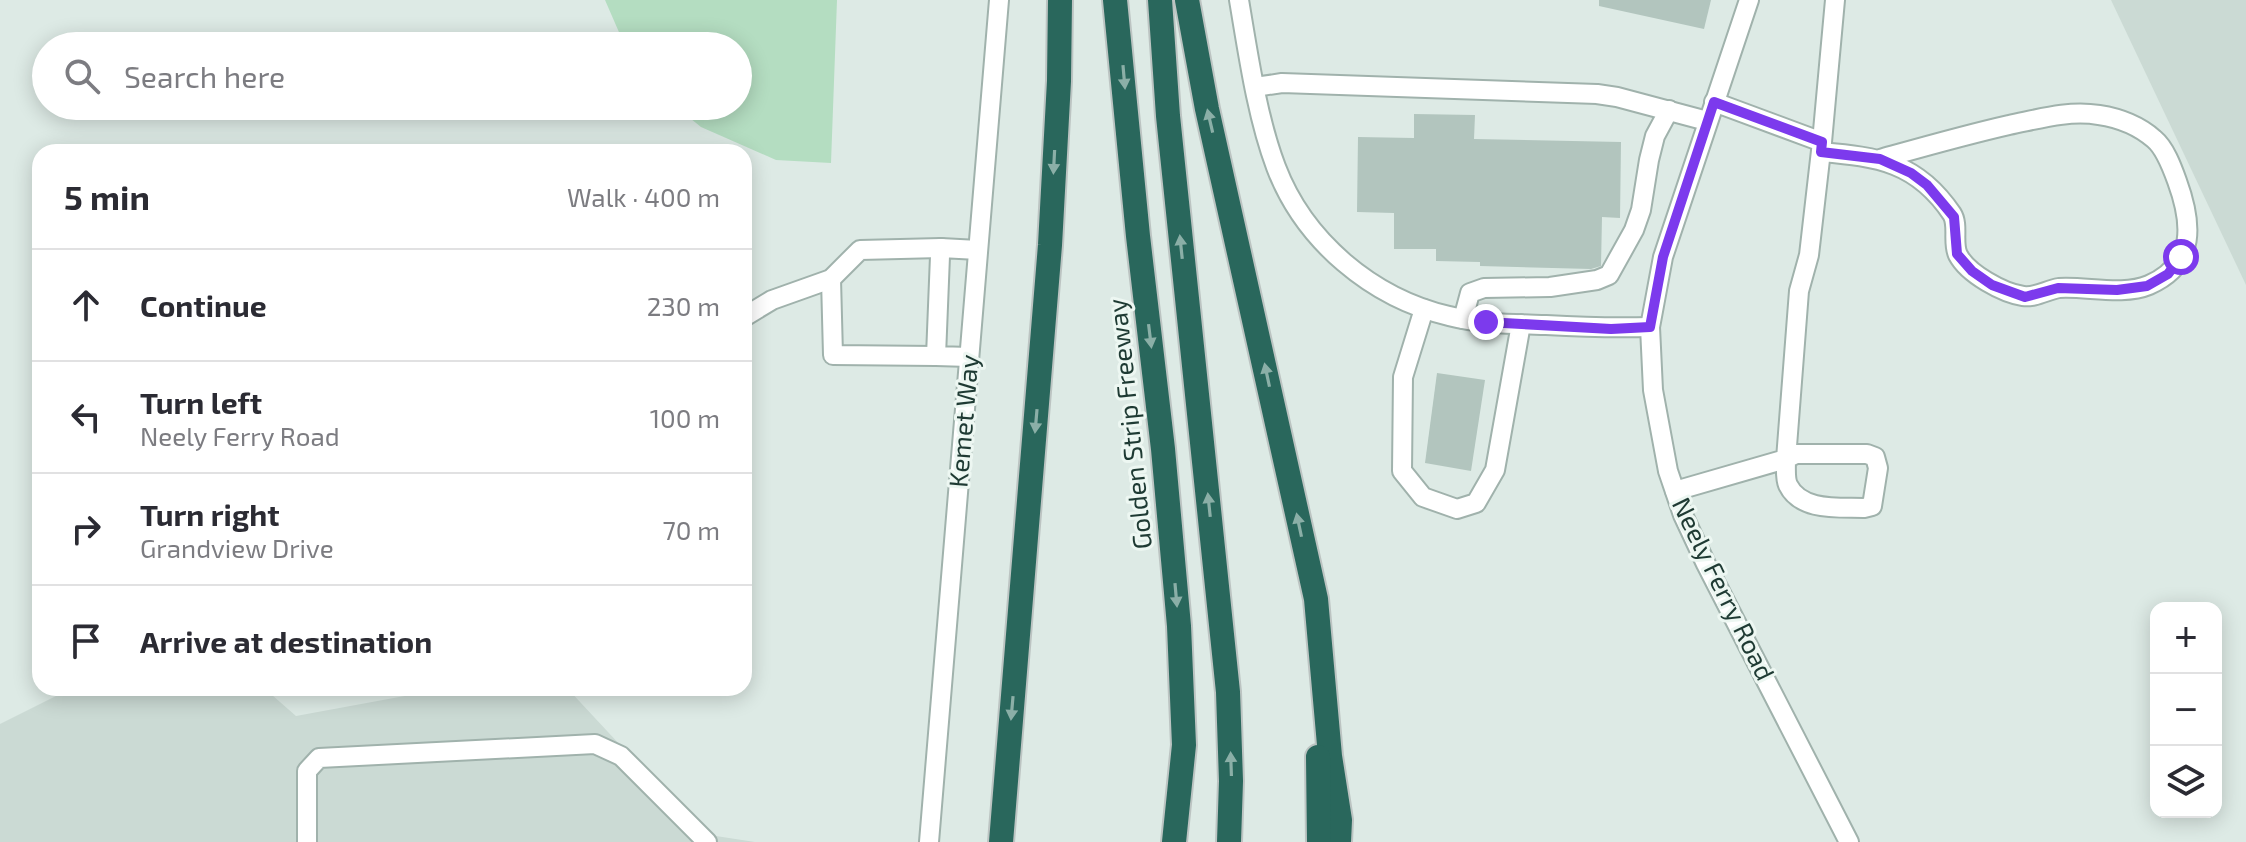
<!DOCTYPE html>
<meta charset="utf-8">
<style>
body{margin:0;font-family:"Exo 2",sans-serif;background:#f2f2f3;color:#2b2b33}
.controls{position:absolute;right:24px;bottom:24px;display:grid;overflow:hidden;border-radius:16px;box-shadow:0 4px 20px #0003}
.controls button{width:72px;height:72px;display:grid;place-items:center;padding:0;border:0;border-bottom:2px solid #e1e1e2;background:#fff;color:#2b2b33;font:40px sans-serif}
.stop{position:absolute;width:24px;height:24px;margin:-18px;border:6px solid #7c3aed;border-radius:50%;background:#fff}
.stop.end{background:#7c3aed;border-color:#fff;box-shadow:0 2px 8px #0008}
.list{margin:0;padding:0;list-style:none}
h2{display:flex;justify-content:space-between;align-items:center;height:104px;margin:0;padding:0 32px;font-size:34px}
h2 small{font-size:26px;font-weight:400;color:#7c7c81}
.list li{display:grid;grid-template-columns:52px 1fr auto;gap:24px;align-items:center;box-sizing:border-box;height:112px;padding:0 32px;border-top:2px solid #e1e1e2}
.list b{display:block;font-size:30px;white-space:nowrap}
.list p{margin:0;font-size:26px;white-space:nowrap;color:#7c7c81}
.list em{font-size:26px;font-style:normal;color:#7c7c81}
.icon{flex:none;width:44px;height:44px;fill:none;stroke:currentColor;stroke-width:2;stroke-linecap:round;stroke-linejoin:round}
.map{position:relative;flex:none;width:2246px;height:842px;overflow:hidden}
.search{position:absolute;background:#fff;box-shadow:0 4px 20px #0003;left:32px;top:32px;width:720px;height:88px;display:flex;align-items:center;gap:20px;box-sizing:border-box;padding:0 28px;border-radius:44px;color:#7c7c81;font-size:30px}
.panel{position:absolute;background:#fff;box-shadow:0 4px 20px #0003;left:32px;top:144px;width:720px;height:552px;border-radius:24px}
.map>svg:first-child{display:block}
.built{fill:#cbdad4}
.green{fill:#b4ddc1}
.building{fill:#b2c5be}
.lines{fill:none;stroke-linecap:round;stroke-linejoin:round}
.minor-casing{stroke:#a0b2ac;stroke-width:22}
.highway-casing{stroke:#bcc4c2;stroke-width:28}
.minor{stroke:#fff;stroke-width:18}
.highway{stroke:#29675c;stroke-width:24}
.oneway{fill:#8bafa7}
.route{stroke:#7c3aed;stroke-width:10}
.labels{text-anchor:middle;stroke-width:6;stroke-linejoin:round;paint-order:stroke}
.street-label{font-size:26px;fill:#1e3a33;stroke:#edf7f2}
</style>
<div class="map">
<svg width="2246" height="842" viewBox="0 0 2246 842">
<rect width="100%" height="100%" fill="#ddeae5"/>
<g class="built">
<polygon points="2111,0 2246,0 2246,285"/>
<polygon points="72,688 264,688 296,716 448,688 567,688 703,834 755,842 0,842 0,724"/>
</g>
<polygon class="green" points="605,0 837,0 831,163 776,160 701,127 675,106 738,106 738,46 625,46"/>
<g class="building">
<polygon points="1599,0 1711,0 1704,29 1599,6"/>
<polygon points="1414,114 1475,115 1474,139 1621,142 1620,218 1602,217 1601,266 1591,269 1480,266 1480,262 1436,261 1436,249 1394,249 1394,213 1357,212 1358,137 1414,138"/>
<polygon points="1437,373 1485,380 1471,471 1425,463"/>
</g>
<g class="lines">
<g class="minor-casing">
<g id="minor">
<path d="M1239 0C1248 53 1257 117 1276 167 1304 241 1372 298 1449 316 1480 324 1514 324 1546 325 1581 327 1615 328 1650 327"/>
<polyline points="1749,0 1663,257 1650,327 1653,390 1668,471 1683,515 1706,564 1849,842"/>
<polyline points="1255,87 1282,83 1597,94 1617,97 1707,121"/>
<polyline points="1822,142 1835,0"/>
<path d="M1821 152C1878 157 1917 162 1952 214 1959 225 1952 243 1958 255 1968 274 2003 293 2023 296 2035 298 2047 290 2059 288 2086 286 2123 296 2149 285 2197 264 2192 222 2177 181 2172 167 2165 148 2154 139 2138 125 2119 118 2099 115 2068 110 2039 119 2009 125 1965 135 1923 147 1880 159"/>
<polyline points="831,279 833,355 936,356"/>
<polyline points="1424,309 1403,377 1402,471 1423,497 1457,509 1476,503 1495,470 1521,324"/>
<polyline points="744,317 772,300 831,279 860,250 941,248"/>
<polyline points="1463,319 1470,293 1484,288 1550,287 1597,280 1609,275 1634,230 1641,210 1649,160 1655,136 1669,110"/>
<polyline points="969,357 936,356 940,256 941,248 978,250"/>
<path d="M1796 454H1867L1875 457 1878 468 1872 506 1864 508C1840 507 1801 512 1788 485 1785 479 1786 467 1786 459Z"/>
<polyline points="1675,491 1786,459 1799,291 1809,255 1822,142 1714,102"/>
<polyline points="307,842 307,771 319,758 595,744 621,756 707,842"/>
<polyline points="929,842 999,0"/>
</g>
</g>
<g class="highway-casing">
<g id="highway">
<polyline points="1115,0 1138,236 1163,449 1179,626 1184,745 1174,842"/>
<polyline points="1160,0 1168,116 1228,692 1231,781 1229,842"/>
<polyline points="1187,0 1207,109 1316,599 1330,756 1340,820 1339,842"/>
<polyline points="1318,757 1319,842"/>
<polyline points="1001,842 1050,245 1059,81 1060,0"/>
</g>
</g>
<use href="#minor" class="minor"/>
<use href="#highway" class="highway"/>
</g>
<defs><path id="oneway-solid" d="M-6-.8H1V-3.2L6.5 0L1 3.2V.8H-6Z" transform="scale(2)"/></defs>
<g class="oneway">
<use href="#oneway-solid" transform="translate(1124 77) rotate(85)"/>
<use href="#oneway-solid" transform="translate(1210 121) rotate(-103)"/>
<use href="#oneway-solid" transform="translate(1054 162) rotate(93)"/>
<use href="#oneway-solid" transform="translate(1181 247) rotate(-96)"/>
<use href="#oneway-solid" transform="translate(1150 336) rotate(83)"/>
<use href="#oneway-solid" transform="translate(1267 375) rotate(-102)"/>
<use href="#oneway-solid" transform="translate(1036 421) rotate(95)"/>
<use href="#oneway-solid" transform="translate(1209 505) rotate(-96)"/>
<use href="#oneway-solid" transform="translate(1299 525) rotate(-102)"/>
<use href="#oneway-solid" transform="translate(1176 595) rotate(85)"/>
<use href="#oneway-solid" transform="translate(1012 708) rotate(95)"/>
<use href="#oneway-solid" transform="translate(1231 764) rotate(-92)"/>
</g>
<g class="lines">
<polyline class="route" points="1486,322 1611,329 1650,327 1663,257 1714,102 1822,142 1821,152 1880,159 1911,173 1927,185 1954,217 1957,254 1972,271 1992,285 2025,297 2058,288 2117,290 2147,286 2168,274 2181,257"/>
</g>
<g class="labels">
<g class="street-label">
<text transform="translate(964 421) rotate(-85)" y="9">Kemet Way</text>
<text transform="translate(1130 424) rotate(-96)" y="9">Golden Strip Freeway</text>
<text transform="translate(1723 589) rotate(64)" y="9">Neely Ferry Road</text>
</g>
</g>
</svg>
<div class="controls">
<button>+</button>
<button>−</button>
<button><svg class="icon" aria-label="layers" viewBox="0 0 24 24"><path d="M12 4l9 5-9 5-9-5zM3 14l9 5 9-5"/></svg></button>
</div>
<div class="stop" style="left:2181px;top:257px"></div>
<div class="stop end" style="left:1486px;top:322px"></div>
<div class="search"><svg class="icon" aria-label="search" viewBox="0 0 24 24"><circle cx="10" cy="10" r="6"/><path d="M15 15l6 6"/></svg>Search here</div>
<section class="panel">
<h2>5 min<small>Walk · 400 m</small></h2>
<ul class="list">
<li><svg class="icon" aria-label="ahead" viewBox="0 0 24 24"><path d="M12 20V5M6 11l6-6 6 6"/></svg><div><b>Continue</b></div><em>230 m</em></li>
<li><svg class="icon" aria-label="left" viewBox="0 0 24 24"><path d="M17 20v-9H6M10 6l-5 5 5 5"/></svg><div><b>Turn left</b><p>Neely Ferry Road</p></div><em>100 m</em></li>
<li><svg class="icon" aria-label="right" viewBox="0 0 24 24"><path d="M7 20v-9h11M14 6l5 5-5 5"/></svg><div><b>Turn right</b><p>Grandview Drive</p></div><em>70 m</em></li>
<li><svg class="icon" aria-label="arrive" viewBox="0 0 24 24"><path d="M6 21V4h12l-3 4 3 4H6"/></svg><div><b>Arrive at destination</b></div></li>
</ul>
</section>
</div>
